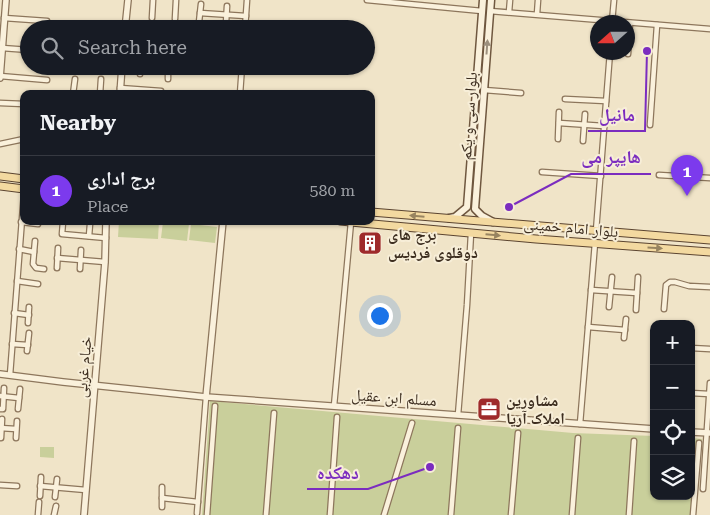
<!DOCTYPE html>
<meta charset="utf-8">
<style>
body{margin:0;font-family:"Roboto Serif","Noto Naskh Arabic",serif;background:#242831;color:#f1f3f6}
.controls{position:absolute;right:15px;bottom:15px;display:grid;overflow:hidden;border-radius:10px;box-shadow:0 1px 4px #0004}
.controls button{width:45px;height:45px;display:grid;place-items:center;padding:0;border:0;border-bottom:1px solid #363941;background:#171b24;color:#f1f3f6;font:25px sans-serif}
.compass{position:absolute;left:590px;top:15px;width:45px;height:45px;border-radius:50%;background:#171b24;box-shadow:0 1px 4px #0004;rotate:249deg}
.you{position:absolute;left:379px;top:315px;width:18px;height:18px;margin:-12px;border:4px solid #fff;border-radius:50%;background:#1a73e8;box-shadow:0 0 0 8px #1a73e833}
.badge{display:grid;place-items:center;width:32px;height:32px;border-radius:50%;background:#7c3aed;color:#fff;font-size:16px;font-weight:700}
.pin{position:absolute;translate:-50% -41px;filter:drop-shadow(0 1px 2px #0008)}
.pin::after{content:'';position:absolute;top:26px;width:18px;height:15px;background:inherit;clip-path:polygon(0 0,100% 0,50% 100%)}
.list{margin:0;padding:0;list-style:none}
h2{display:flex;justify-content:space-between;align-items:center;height:65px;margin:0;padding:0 20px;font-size:21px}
h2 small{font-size:16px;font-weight:400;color:#9ea1a6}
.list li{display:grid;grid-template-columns:32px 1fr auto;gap:15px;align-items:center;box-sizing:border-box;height:70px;padding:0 20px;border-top:1px solid #363941}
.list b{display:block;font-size:19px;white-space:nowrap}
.list p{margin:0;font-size:16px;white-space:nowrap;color:#9ea1a6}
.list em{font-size:16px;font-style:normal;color:#9ea1a6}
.icon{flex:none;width:28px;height:28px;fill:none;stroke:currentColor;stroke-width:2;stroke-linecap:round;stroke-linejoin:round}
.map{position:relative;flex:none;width:710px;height:515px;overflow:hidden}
.search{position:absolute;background:#171b24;box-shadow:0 1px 4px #0004;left:20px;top:20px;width:355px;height:55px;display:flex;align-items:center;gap:12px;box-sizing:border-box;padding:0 18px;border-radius:28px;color:#9ea1a6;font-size:19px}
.panel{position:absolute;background:#171b24;box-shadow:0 1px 4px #0004;left:20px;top:90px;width:355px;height:135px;border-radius:10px}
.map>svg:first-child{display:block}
.green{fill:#c9cf9b}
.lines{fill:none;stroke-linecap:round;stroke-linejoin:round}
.minor-casing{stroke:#8d765c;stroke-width:7}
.tertiary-casing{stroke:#8d765c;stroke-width:8}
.secondary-casing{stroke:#6f573f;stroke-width:9}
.primary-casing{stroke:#5b4430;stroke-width:9}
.minor{stroke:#faf1dc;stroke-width:4.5}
.tertiary{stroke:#faf1dc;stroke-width:5.5}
.secondary{stroke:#faf1dc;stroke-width:6}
.primary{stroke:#f3d9a0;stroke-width:7}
.oneway{fill:#9c907e}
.oneway2{fill:#988460}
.labels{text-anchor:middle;stroke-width:4;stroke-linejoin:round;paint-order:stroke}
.street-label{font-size:16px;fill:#3d2e20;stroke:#f7eed8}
.poi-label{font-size:16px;font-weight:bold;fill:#3d2e20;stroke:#f7eed8;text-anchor:start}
.leader{fill:none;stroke:#7b2cbf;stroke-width:2}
.callout-dot{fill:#7b2cbf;stroke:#f7eed8;stroke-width:2}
.callout-label{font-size:18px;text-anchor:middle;font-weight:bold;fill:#7b2cbf;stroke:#f7eed8;stroke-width:4;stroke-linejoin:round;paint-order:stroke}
</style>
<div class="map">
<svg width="710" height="515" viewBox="0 0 710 515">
<rect width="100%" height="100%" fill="#f0e4c8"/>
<g class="green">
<polygon points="484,0 490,0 473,210 471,210 469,209"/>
<polygon points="119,221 159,221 158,239 118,237"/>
<polygon points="163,222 189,224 187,241 161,238"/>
<polygon points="191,224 217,227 215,243 189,240"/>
<polygon points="210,401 573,433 654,436 654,496 691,496 691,438 702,439 696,515 202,515"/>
<polygon points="40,447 54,447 54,458 40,457"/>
</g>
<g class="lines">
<g class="minor-casing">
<g id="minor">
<polyline points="367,0 482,11"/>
<polyline points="490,11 710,29"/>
<polyline points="509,12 510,0"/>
<polyline points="200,13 246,16"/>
<polyline points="537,14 538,0"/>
<polyline points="4,18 47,21"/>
<polyline points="152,18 153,0"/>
<polyline points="175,19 176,0"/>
<polyline points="199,22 201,4"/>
<polyline points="612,22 614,0"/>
<polyline points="226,23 227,6"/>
<polyline points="81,29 82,26 84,24 118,29"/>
<polyline points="245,29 247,0"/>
<polyline points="2,48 29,50"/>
<polyline points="628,54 630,23"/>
<polyline points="94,67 94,66"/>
<polyline points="140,74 140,66"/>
<polyline points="0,76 47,80"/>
<polyline points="168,79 168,66"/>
<polyline points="120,88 161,91"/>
<polyline points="484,90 521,93"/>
<polyline points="73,94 75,79"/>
<polyline points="100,94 101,79"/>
<polyline points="240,94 242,66"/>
<polyline points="565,99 606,101"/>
<polyline points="0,103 24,104"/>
<polyline points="559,123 604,126"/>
<polyline points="650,125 657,25"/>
<polyline points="558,139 559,112"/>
<polyline points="583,141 585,114"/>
<polyline points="0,144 24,139"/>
<polyline points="542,172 601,176"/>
<polyline points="659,175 710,178"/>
<polyline points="21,222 38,224"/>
<polyline points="63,222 62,234 106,238"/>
<polyline points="596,231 610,52"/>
<polyline points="89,236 90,224"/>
<polyline points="35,241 33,264 36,268 44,269"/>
<polyline points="19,249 34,252"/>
<polyline points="57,258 105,262"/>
<polyline points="57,268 58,248"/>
<polyline points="80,269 81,250"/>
<polyline points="17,281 38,284"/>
<polyline points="591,290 637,293"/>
<polyline points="609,307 612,277"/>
<polyline points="664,309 666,285 670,282 675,282 689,286 710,287"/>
<polyline points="636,310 638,277"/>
<polyline points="14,313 29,315"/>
<polyline points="28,323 29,307"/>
<polyline points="588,327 625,330"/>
<polyline points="624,338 626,319"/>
<polyline points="12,344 28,345"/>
<polyline points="691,348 710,349"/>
<polyline points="27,351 29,333"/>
<polyline points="10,375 24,193"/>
<polyline points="691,393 709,394"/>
<polyline points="0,396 19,398"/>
<polyline points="334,406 351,222"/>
<polyline points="0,409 3,409 4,388"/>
<polyline points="18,409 20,389"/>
<polyline points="458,415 467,305 471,233"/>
<polyline points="580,424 595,243"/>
<polyline points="0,428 16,429"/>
<polyline points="1,438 2,419"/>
<polyline points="16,438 17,421"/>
<polyline points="0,485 17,486"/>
<polyline points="40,486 86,490"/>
<polyline points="703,489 710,383"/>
<polyline points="40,496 41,477"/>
<polyline points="55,497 57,479"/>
<polyline points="162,498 198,502"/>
<polyline points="162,507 162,487"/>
<polyline points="197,513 206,397"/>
<polyline points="38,515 39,502"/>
<polyline points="54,515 56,506"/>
<polyline points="207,515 215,406"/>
<polyline points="266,515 274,413"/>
<polyline points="330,515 337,417"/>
<polyline points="384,515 412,423"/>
<polyline points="451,515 458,428"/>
<polyline points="511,515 518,433"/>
<polyline points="572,515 578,438"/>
<polyline points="629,515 634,441"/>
<polyline points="693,515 699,443"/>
</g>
</g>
<g class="tertiary-casing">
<g id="tertiary">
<polyline points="125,29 128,0"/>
<polyline points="0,78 6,0"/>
<polyline points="120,94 122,66"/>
<polyline points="0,374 63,382 206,397 654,429"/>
<polyline points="206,397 223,221"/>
<polyline points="691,432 710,433"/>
<polyline points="84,515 105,262 106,221"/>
</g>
</g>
<g class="secondary-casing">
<g id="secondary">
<polyline points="491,0 475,209 482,216 493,222"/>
<polyline points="449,218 455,217 467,207 483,0"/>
</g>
</g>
<g class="primary-casing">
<g id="primary">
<polyline points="0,176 24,179"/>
<polyline points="0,186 24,189"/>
<polyline points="371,212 710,240"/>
<polyline points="340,221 536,239 710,252"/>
</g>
</g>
<use href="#minor" class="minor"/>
<use href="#tertiary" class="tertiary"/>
<use href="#secondary" class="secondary"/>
<use href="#primary" class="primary"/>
</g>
<defs><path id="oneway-solid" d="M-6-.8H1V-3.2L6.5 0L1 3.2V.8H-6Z" transform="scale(1.25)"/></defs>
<use class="oneway" href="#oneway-solid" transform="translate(487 47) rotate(-86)"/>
<g class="oneway2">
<use href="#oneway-solid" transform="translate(417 216) rotate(-175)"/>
<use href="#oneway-solid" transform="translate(493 235) rotate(5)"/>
<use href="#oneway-solid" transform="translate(655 248) rotate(4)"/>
</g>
<defs>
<g id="building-square" transform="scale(1.25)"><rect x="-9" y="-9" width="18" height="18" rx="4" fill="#9e2a2b" stroke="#f7eed8"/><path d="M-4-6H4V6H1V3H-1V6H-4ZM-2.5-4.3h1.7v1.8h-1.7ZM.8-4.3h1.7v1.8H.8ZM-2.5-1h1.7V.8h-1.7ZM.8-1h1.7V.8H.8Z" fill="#fff"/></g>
<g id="office-square" transform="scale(1.25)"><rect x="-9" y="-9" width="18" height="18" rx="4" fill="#9e2a2b" stroke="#f7eed8"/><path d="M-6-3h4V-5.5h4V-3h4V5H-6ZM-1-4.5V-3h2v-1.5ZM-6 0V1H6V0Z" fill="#fff"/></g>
</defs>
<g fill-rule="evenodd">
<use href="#building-square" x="370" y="243"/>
<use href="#office-square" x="489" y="409"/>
</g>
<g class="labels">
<g class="street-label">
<text transform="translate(468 116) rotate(-86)" y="6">بلوار سی و یکم</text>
<text transform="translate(571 227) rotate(5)" y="6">بلوار امام خمینی</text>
<text transform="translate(83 367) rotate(-85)" y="6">خیام غربی</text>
<text transform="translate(394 397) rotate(4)" y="6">مسلم ابن عقیل</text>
</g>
<g class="poi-label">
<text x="388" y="240">برج های<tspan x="388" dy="18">دوقلوی فردیس</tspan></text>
<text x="506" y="406">مشاورین<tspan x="506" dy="18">املاک آریا</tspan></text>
</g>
</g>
<path class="leader" d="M647 51L645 131H588M509 207L571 174H651M430 467L368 489H307"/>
<g class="callout-dot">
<circle cx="647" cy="51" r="5"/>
<circle cx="509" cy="207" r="5"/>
<circle cx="430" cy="467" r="5"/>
</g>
<g class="callout-label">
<text x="617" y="121">مانیل</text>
<text x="611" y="163">هایپر می</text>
<text x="338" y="479">دهکده</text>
</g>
</svg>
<div class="controls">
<button>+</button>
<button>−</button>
<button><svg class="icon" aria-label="locate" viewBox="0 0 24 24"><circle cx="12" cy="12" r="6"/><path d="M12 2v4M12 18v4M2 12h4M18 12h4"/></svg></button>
<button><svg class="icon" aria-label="layers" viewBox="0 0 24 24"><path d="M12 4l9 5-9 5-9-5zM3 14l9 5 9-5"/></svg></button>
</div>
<svg class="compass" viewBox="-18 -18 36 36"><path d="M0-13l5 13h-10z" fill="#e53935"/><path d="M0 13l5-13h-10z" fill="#9ea1a6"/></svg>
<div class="you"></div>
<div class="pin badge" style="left:687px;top:196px">1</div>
<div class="search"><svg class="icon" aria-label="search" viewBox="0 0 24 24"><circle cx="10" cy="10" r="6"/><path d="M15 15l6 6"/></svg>Search here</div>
<section class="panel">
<h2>Nearby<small></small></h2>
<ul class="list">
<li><span class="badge">1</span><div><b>برج اداری</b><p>Place</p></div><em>580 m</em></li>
</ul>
</section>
</div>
